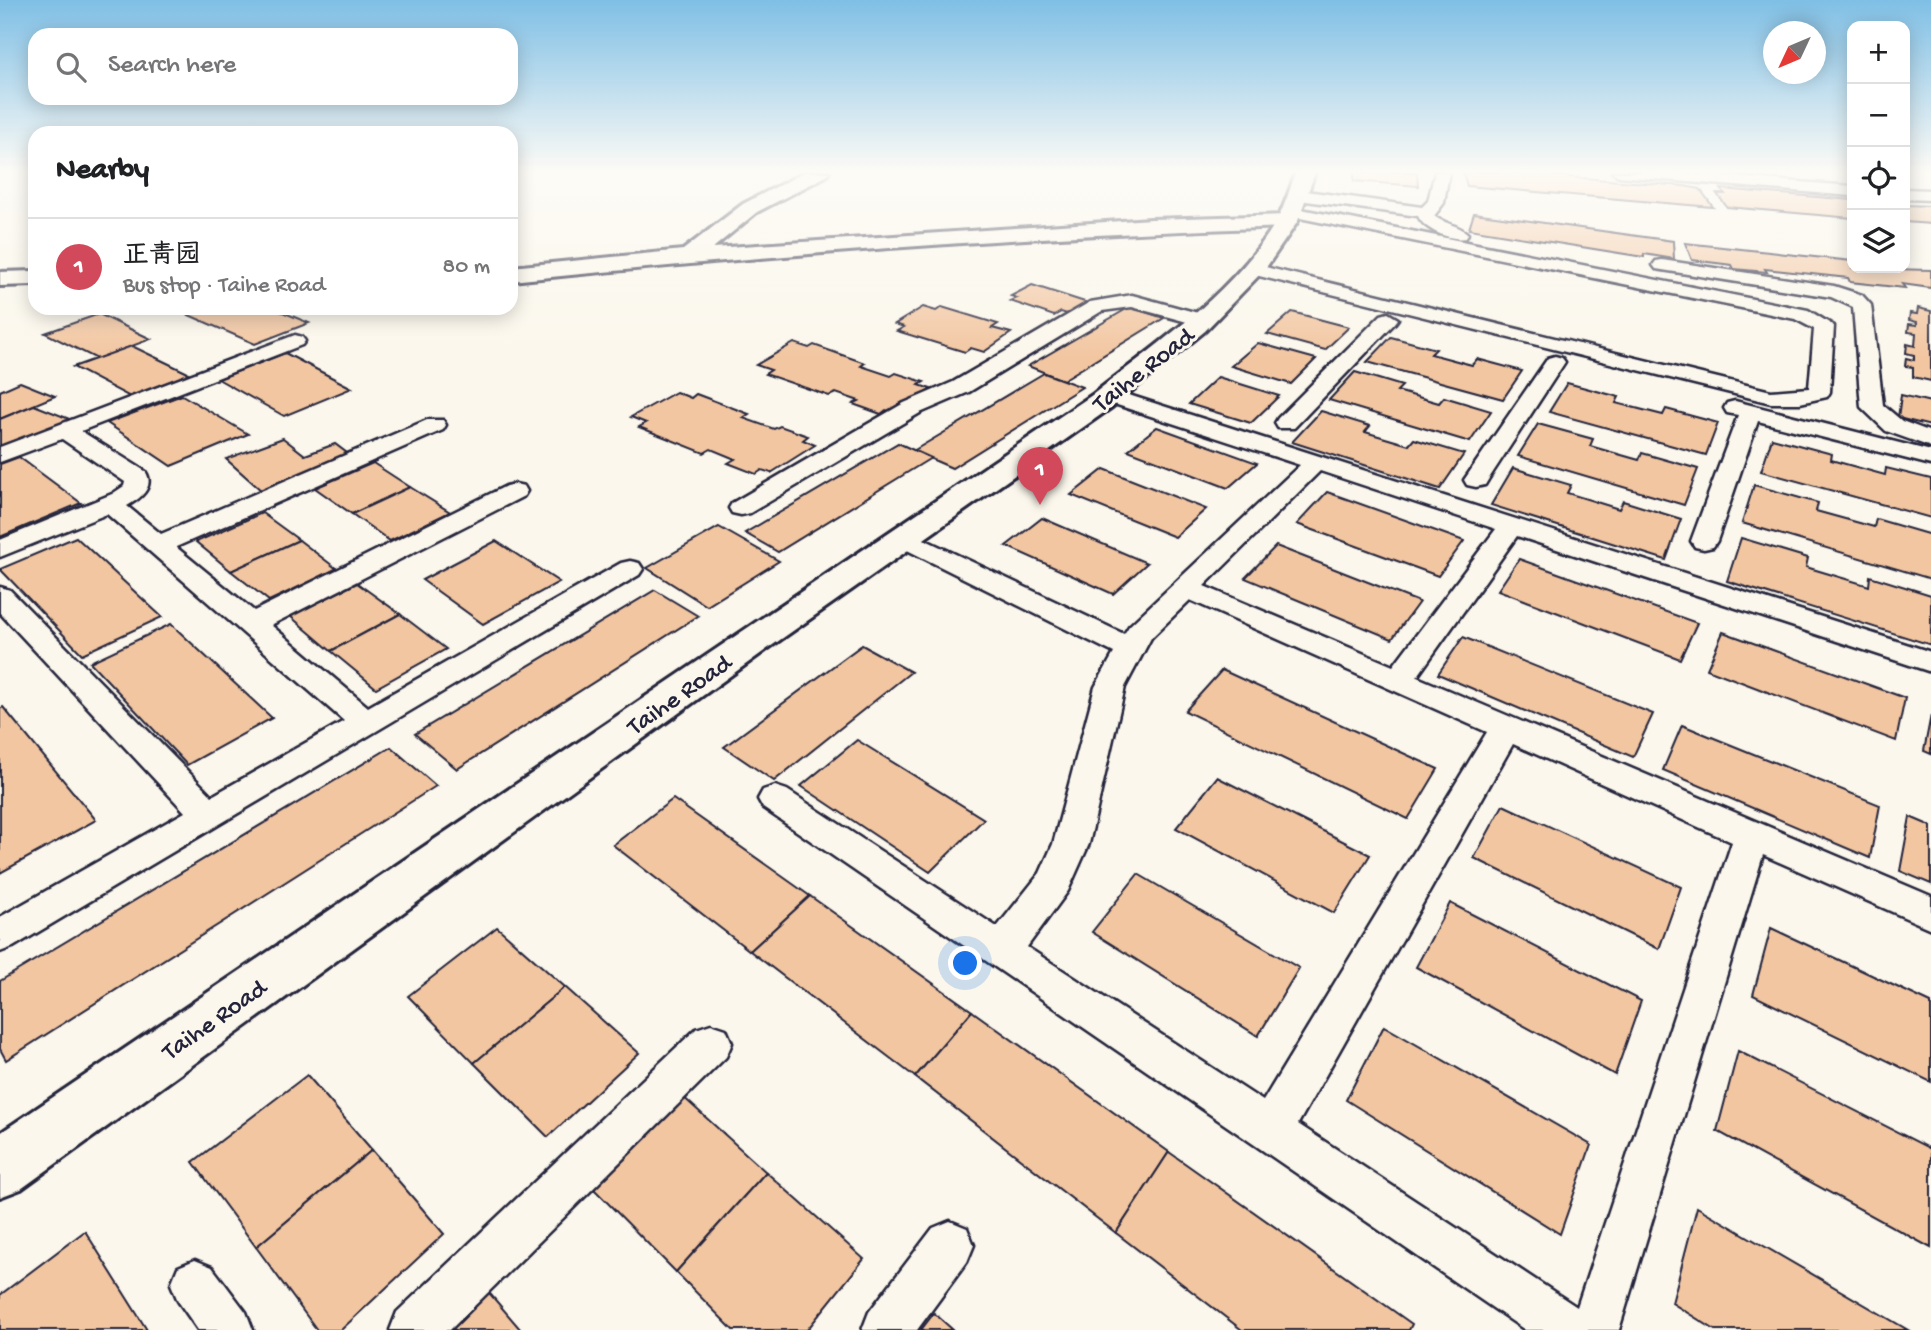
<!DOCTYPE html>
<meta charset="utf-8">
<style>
body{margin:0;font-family:"Gochi Hand","LXGW WenKai TC",sans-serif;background:#f2f2f2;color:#202124}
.controls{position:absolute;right:21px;top:21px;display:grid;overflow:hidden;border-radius:14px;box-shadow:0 4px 18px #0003}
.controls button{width:63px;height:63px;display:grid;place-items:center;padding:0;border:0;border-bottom:2px solid #e0e0e0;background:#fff;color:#202124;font:35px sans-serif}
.compass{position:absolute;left:1763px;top:21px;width:63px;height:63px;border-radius:50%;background:#fff;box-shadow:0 4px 18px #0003;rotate:226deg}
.you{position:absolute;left:966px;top:964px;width:24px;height:24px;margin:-18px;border:5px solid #fff;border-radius:50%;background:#1a73e8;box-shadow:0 0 0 10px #1a73e833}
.badge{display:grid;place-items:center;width:46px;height:46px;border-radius:50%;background:#d1495b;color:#fff;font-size:23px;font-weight:700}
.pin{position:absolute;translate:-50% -58px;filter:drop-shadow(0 2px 4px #0008)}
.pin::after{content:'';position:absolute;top:37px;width:24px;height:21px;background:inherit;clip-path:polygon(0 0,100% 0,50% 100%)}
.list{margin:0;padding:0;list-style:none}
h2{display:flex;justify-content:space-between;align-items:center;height:91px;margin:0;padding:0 28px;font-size:30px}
h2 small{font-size:23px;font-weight:400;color:#757577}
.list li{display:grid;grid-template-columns:46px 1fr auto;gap:21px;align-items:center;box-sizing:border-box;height:98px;padding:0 28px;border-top:2px solid #e0e0e0}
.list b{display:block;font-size:26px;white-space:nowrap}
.list p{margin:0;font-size:23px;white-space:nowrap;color:#757577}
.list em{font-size:23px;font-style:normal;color:#757577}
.icon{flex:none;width:38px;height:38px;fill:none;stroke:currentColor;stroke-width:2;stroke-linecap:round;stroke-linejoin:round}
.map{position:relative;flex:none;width:1931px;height:1330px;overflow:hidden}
.search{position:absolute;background:#fff;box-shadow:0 4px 18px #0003;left:28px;top:28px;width:490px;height:77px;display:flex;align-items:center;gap:18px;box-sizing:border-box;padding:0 24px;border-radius:21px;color:#757577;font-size:26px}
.panel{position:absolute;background:#fff;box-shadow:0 4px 18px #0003;left:28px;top:126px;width:490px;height:189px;border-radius:21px}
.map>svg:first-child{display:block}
.building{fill:#f2c6a1;stroke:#22223b;stroke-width:2}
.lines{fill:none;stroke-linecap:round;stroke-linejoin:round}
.lane-casing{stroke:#22223b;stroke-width:5}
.street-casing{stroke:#22223b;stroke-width:6}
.secondary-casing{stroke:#22223b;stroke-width:6}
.lane{fill:#fbf7ec;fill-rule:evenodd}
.street{fill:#fbf7ec;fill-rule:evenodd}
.secondary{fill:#fbf7ec;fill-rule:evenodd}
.labels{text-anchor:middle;stroke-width:6;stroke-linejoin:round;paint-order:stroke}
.street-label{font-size:26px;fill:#22223b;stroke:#fbf7ec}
</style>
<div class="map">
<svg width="1931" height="1330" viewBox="0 0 1931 1330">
<rect width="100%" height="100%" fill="#fbf7ec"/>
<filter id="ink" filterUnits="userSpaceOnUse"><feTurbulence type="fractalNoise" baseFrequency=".0143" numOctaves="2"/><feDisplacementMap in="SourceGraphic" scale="14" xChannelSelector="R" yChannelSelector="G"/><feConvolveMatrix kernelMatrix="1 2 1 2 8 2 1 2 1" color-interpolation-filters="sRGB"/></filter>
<g filter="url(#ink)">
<g class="building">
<polygon points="1354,172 1417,172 1418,186 1354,181"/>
<polygon points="1463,172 1506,172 1684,186 1700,189 1713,207 1467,186"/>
<polygon points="1721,189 1852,200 1852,218 1727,207 1717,194 1725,194"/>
<polygon points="1905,205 1931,206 1931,224 1905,222"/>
<polygon points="1474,213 1673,241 1674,259 1644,254 1644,257 1469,229"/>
<polygon points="1685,243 1852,261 1852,268 1931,270 1931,288 1902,284 1905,288 1850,282 1848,278 1765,269 1767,272 1734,269 1732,265 1692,260"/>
<polygon points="1032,285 1088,303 1067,314 1061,312 1054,316 1010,301 1017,298 1011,296"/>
<polygon points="923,307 936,311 942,307 998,324 992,328 1011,333 984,352 971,348 965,352 897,331 904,327 895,324"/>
<polygon points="1130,307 1164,318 1063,380 1028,366"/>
<polygon points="193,308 273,308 309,323 255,344 182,312"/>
<polygon points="1918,308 1931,311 1931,381 1913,377 1913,367 1905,366 1906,358 1914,360 1914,355 1906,353 1907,344 1915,346 1916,333 1908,332 1909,324 1917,325 1917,322 1909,320 1910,313 1917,314"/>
<polygon points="1292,312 1349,327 1325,350 1267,334"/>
<polygon points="99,314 151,339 97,359 45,333"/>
<polygon points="1391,337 1436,349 1431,354 1472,365 1477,359 1522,371 1503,399 1367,362"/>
<polygon points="794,343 809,348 814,345 865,363 861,366 891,376 896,373 924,382 919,385 931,389 895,413 886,410 881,414 853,404 859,401 836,393 829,396 765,374 771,370 756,365"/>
<polygon points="1258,343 1316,359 1291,384 1231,366"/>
<polygon points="132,346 190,374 130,397 73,367"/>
<polygon points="285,353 352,388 284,416 218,379"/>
<polygon points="1355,372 1402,386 1397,391 1439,403 1444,397 1491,411 1470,442 1329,400"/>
<polygon points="1044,373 1082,387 952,468 913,451"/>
<polygon points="1218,377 1279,396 1251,423 1189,404"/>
<polygon points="20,382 55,396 0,419 0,391"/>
<polygon points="1567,383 1619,397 1616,403 1663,415 1666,409 1718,423 1706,455 1549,412"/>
<polygon points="676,392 691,398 696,394 749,414 743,418 774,429 780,426 808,436 803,440 815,445 771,473 762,470 756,474 728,463 735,459 711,449 704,453 639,427 646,423 631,417"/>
<polygon points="182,395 248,434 171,466 107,423"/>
<polygon points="1901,395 1931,402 1931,426 1898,418"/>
<polygon points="34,405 72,420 0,450 0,419"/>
<polygon points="1321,411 1370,426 1365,432 1409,445 1414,439 1464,454 1440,489 1292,442"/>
<polygon points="1538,424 1593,439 1590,446 1639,460 1642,453 1698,469 1684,505 1518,456"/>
<polygon points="1157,427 1257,463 1228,488 1128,450"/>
<polygon points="283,438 305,455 335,444 351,456 262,491 226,459"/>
<polygon points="1772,438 1832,454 1831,460 1885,475 1886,468 1931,479 1931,518 1761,471"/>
<polygon points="898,443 931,458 778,552 745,533"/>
<polygon points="19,457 81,503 0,537 0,464"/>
<polygon points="373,463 410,487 352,514 315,488"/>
<polygon points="1513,468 1571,485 1567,493 1619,509 1623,501 1681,519 1666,560 1491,505"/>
<polygon points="1104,469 1206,509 1175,537 1071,495"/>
<polygon points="1754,485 1818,503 1816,511 1874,527 1876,519 1931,535 1931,579 1742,523"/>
<polygon points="410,487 450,512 390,541 352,514"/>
<polygon points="1327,492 1464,541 1438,576 1297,524"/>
<polygon points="262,513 299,540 231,571 196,542"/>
<polygon points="1042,518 1147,563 1113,594 1006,546"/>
<polygon points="719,527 779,561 707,606 647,568"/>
<polygon points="76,537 162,617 82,654 0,569"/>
<polygon points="1741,538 1808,558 1806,567 1869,586 1870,576 1931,595 1931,645 1727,581"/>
<polygon points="299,540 337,569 269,601 231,571"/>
<polygon points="496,541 559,582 483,624 422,580"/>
<polygon points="1276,546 1419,602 1392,639 1245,578"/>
<polygon points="1519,559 1697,623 1680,659 1498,590"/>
<polygon points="357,583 400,614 331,651 290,616"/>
<polygon points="655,590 698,616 457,769 415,734"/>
<polygon points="400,614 446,649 376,688 331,651"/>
<polygon points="171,624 272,718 187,765 90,662"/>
<polygon points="1723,632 1905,698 1896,741 1707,669"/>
<polygon points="1463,637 1653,714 1633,757 1438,674"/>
<polygon points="862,645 911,672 774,781 724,747"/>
<polygon points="1222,670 1438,769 1408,819 1185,711"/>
<polygon points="3,707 96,820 0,873 0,709"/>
<polygon points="1931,715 1931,754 1924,751"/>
<polygon points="1682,725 1880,805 1870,858 1663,770"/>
<polygon points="857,740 984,819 930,872 801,786"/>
<polygon points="391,747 436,786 6,1060 0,1049 0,981"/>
<polygon points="1217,777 1370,855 1334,913 1176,828"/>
<polygon points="673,799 810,896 750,951 613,845"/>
<polygon points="1503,805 1681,887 1659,949 1474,858"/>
<polygon points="1910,817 1931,826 1931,884 1900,871"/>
<polygon points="1138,874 1299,968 1258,1036 1092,932"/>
<polygon points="810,896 972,1011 915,1077 750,951"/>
<polygon points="1450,903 1641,1001 1615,1075 1416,967"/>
<polygon points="497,927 565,987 474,1063 408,996"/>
<polygon points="1771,928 1931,1003 1931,1082 1753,995"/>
<polygon points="565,987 639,1053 548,1137 474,1063"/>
<polygon points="972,1011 1169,1152 1116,1233 915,1077"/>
<polygon points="1384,1026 1591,1145 1560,1234 1346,1100"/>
<polygon points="1738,1051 1931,1149 1931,1248 1717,1131"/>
<polygon points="307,1075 372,1150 256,1247 193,1162"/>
<polygon points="680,1094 766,1172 676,1272 588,1183"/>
<polygon points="372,1150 444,1234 341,1330 317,1330 256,1247"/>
<polygon points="1169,1152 1412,1324 1409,1330 1242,1330 1116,1233"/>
<polygon points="766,1172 864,1259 807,1330 733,1330 676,1272"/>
<polygon points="1697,1207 1908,1330 1715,1330 1672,1303"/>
<polygon points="85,1231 147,1330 0,1330 0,1295"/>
<polygon points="485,1288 521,1330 442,1330"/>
<polygon points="934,1313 953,1330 921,1330"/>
</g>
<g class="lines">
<g class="lane-casing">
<g id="lane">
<path d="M1435 172H1449L1444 203 1434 216C1444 224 1460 225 1468 234L1466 238C1451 241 1424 230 1418 216L1306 201 1298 196 1306 191 1422 207 1428 201Z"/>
<polygon points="1612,172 1669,172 1852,186 1852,196 1619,176"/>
<polygon points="1905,189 1931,190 1931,200 1905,199"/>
<polygon points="1291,207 1808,310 1834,326 1830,392 1827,397 1800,403 1771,403 1247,273 1244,269 1253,264 1771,391 1809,388 1814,329 1795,319 1285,215 1283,212"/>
<polygon points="1662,260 1834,286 1862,295 1871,305 1883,405 1902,421 1931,432 1931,447 1886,431 1861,407 1853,307 1831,297 1656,269 1653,265 1656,261"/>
<polygon points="1132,295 1209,316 1212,320 1202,326 1132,307 1102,311 969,392 920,413 750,513 741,515 732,513 729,508 732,503 904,403 953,382 1090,302"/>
<polygon points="1388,313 1398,319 1395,323 1294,428 1278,428 1275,423 1278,418 1381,315"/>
<path d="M295 335 302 337 305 341 302 345 81 431 145 471C156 487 140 499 127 506L161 534 427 420H443L446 425 443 430 176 547 254 611 506 486 515 484 524 486 527 491 524 496 271 625 368 707 621 563 630 561 639 563 643 569 639 575 13 947 0 952V917L185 812 0 613V587L10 590 212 796 344 721 107 514 0 557V540L112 494 124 486 125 482 62 439 0 462V447Z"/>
<polygon points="1555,356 1562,358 1565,362 1488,480 1485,485 1476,487 1467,485 1464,480 1548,358"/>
<path d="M1110 389 1931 652V672L1517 536 1417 677 1931 896V929L1763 855 1619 1330H1525L763 808 758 799 763 790 775 786 787 790 997 927 1040 873 1053 844 1095 687 1114 653 893 543 889 538 893 533 902 530 911 533 1124 634 1129 626 1300 465 1102 400 1099 395 1102 390ZM1320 471 1496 529 1393 666 1204 586ZM1190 600 1487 732 1263 1101 1027 947 1068 891 1089 844 1125 687 1151 638ZM1513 744 1732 842 1577 1307 1298 1124Z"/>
<polygon points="1735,401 1931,451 1931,465 1758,421 1717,541 1713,547 1704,549 1695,547 1691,541 1738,415 1727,413 1724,408 1727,403"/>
<polygon points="711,1024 726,1029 732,1043 726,1057 450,1330 390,1330 397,1312 696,1029"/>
<polygon points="950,1221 967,1228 974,1245 967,1262 917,1330 862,1330 869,1312 933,1228"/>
<polygon points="195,1260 212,1267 246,1312 253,1330 198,1330 178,1301 171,1284 178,1267"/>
</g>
</g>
<g class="street-casing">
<g id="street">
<path d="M805 172H829L826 176 757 212 713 248 1151 219 1287 215 1294 217 1298 221 1294 225 1287 227C1028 235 769 255 511 281V267L683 250 743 204Z"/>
<polygon points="35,271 35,285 0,286 0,272"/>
</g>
</g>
<g class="secondary-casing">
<path id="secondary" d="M1296 172H1315L1298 221 1265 269 1205 331 1112 407 770 647 21 1189 0 1197V1133L1092 395C1157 344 1232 294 1276 222 1285 206 1290 188 1296 172Z"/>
</g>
<use href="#lane" class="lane"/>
<use href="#street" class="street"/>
<use href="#secondary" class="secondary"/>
</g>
</g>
<linearGradient id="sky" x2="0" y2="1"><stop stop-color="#7fbfe5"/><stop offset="0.48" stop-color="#fdfbf6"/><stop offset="1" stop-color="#fdfbf6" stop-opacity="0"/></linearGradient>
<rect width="1931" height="358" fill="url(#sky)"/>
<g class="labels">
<g class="street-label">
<text transform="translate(1142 368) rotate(-38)" y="9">Taihe Road</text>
<text transform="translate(678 693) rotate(-35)" y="9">Taihe Road</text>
<text transform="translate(213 1018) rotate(-35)" y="9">Taihe Road</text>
</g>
</g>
</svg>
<div class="controls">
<button>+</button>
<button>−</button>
<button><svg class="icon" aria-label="locate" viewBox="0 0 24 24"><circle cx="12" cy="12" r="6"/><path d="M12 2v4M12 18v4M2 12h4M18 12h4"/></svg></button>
<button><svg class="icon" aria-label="layers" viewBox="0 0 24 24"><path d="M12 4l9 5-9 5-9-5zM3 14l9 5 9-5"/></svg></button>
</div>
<svg class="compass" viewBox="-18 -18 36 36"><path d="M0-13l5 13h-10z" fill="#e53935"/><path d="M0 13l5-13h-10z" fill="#757577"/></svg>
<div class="you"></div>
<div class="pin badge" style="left:1040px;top:505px">1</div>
<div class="search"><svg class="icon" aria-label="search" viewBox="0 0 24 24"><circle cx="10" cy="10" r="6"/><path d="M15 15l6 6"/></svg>Search here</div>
<section class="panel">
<h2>Nearby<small></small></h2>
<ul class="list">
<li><span class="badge">1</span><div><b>正青园</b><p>Bus stop · Taihe Road</p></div><em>80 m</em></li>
</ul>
</section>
</div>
